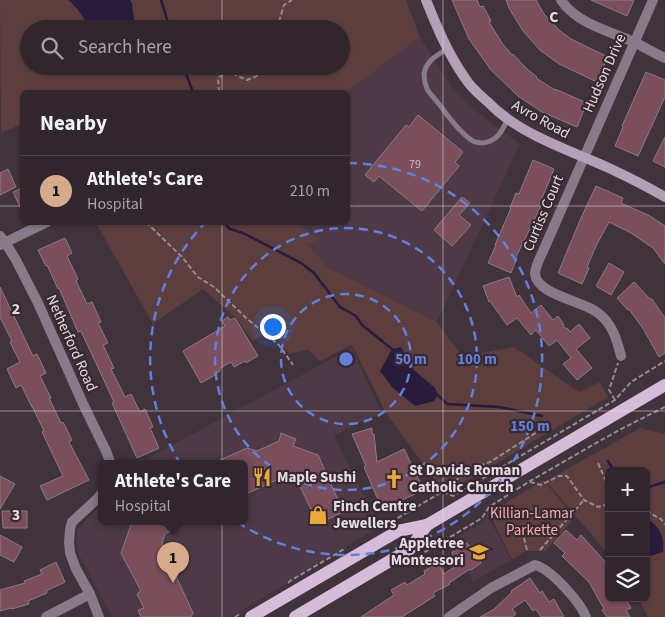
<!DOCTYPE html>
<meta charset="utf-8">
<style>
body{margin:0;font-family:"Source Sans 3",sans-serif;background:#3c3238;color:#f1f3f6}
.controls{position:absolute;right:15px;bottom:15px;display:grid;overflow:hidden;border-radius:8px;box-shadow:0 1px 4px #0004}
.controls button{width:45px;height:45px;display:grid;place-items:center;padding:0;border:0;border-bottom:1px solid #4b4348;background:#30262c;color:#f1f3f6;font:25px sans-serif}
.you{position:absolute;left:272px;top:326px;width:18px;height:18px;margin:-12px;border:4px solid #fff;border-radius:50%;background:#1a73e8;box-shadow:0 0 0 8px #1a73e833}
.badge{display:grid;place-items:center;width:32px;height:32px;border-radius:50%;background:#d6ab8b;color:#111;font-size:16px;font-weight:700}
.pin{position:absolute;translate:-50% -41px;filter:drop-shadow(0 1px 2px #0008)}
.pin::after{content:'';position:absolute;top:26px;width:18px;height:15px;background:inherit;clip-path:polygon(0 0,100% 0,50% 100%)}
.popup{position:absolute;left:98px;top:460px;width:150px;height:65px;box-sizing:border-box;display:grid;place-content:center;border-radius:8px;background:#30262c;filter:drop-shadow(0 1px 4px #0005);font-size:16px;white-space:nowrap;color:#a8a5a9}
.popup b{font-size:19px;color:#f1f3f6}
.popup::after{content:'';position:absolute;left:50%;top:100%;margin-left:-10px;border:10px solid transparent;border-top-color:#30262c}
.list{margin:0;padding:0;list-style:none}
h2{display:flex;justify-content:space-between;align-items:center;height:65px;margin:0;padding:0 20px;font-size:21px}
h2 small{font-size:16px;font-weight:400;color:#a8a5a9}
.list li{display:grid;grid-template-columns:32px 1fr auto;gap:15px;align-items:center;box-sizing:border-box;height:70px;padding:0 20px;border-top:1px solid #4b4348}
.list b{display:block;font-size:19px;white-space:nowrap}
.list p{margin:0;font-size:16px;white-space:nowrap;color:#a8a5a9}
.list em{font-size:16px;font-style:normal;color:#a8a5a9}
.icon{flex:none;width:28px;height:28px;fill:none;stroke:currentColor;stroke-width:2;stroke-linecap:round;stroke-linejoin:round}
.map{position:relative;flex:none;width:665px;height:617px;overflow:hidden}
.search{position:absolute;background:#30262c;box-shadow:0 1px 4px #0004;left:20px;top:20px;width:330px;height:55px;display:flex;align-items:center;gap:12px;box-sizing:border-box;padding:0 18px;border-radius:28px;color:#a8a5a9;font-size:19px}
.panel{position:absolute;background:#30262c;box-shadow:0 1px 4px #0004;left:20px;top:90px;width:330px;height:135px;border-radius:8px}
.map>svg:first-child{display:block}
.built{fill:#4d3a46}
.green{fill:#5d3e3e;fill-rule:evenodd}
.water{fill:#291b3b}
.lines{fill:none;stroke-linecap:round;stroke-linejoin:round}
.stream{stroke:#291b3b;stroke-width:2.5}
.building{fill:#7a4e5b;stroke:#8e7c81}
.path{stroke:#958b91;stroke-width:2;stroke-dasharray:5 2.5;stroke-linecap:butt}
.lane{stroke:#877a89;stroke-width:5}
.street{stroke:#877a89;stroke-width:10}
.secondary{stroke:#b49fb7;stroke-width:10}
.primary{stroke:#d7bcda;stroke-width:12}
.grid{fill:none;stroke:#e5dde2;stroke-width:1;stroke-opacity:0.55}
.ring{fill:none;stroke:#6380dc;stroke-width:2.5;stroke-dasharray:9 6}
.labels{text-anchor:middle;stroke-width:4.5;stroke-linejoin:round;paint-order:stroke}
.number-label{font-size:12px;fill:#cab9c0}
.street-label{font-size:15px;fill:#e5dde2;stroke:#362931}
.poi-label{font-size:15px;font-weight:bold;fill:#e5dde2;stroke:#362931;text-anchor:start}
.park-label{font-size:15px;fill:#fbaeae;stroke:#362931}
.grid-label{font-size:16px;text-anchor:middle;font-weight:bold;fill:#e5dde2;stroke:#362931;stroke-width:4.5;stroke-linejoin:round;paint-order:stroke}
.centre{fill:#6380dc;stroke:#362931;stroke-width:2.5}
.ring-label{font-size:15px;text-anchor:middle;font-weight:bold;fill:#6380dc;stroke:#362931;stroke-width:4.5;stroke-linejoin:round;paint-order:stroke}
</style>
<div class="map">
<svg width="665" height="617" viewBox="0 0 665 617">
<rect width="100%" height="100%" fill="#40333b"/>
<g class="built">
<polygon points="420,37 450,85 477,112 520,144 437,322 329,268 287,223 348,222 347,92"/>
<polygon points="352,348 381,412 334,436 380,526 231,617 112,617 78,553 77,530 102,503 102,522 244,522 244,464 137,464"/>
<polygon points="487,514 511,560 473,582 465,565 456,562 447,544 484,521"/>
</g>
<g class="green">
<path d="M0 0H406L420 37 347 92H22V124L1 133ZM29 29H341V66H29Z"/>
<polygon points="96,223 298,223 313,235 322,239 307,244 329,268 437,322 462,356 514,347 579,392 600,382 608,397 445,494 386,413 352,345 320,361 308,350 289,354 271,330 253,341 236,318 203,289 153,324"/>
<polygon points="640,428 665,434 665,617 648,617 638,598 646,598 646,471 609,471 609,555 546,481"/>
<polygon points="544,480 574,518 546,551 526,551 512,559 489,513"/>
</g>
<g class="water">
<path d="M68 0H130L132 3 134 20 121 29H93C83 20 79 8 68 0Z"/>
<polygon points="401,347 414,370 435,388 438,395 434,401 415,406 392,387 380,371 392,349"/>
<path d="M646 518C659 526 665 536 663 552L651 556 646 549Z"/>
</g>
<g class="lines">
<g class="stream">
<polyline points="161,0 170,29"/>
<polyline points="183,66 193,92"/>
<polyline points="223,222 230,229 243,233 301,263 314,273 340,307 356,316 362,325 392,349"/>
<polyline points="438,395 447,404 499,407 542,416"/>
<polyline points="608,461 614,471"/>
<polyline points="646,488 665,482"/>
</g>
</g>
<g class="building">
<polygon points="452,0 477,0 480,7 483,6 491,21 489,22 502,43 512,55 513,54 526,68 537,77 536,78 555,90 555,89 587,103 577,127 542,112 518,96 491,70 469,39"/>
<polygon points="506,0 536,0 544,14 559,30 571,39 608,57 597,82 559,64 540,50 523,31 509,8"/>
<polygon points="591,0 634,0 627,16"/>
<polygon points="646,72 665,80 665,97 638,156 615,146 623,127 622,126"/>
<polygon points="418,115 463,152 455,162 459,166 422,211 379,176 374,182 365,175 406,125 409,127"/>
<polygon points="665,137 665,167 653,161"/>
<polygon points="533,160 554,169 540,203 542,204 516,257 517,258 511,273 488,263 496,245 495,245 511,208 510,208 516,193 519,194"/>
<polygon points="8,169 16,187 0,195 0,173"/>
<polygon points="596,186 623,198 621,203 650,216 665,226 665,264 653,248 631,233 609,222 596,246 587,267 589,268 582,284 558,273 581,218"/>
<polygon points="22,188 22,211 13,192"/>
<polygon points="462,197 470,203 459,215 471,225 452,246 434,230"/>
<polygon points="65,238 72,253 67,256 78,279 76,281 87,304 92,302 101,322 98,323 108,343 103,345 114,368 111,369 125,397 131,394 140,412 145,409 153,427 150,428 159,448 137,458 112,403 114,402 81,331 78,332 59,288 58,289 47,265 46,266 38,250"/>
<polygon points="609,263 624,272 611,295 596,286"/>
<polygon points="509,277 517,297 519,295 531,313 541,305 553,320 558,316 564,325 563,327 568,329 570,332 579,324 590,338 576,349 592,368 577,380 563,364 571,358 557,340 549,346 536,330 531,335 517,318 507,325 490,301 489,302 483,286"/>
<polygon points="634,282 650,299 652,299 665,318 665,353 659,357 644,330 629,309 628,310 617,298"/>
<polygon points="0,287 33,356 37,354 46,373 40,376 51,398 49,398 61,423 63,422 72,440 69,442 89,480 47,500 40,486 63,476 52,453 42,432 44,431 32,406 32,407 21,385 16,388 7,369 20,362 10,342 12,341 0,317"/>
<polygon points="228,317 230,320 235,318 258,356 246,363 245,361 234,367 231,362 219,369 220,371 214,374 215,375 201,383 183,351 225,326 222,321"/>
<polygon points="372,428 372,434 374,434 377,462 404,449 424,490 382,509 364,467 366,466 352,434"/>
<polygon points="281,433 296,439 293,446 318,455 339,502 341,501 345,511 318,524 298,482 285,476 244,495 244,464 211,464 247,448 257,451 279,441"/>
<polygon points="0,476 15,484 0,509"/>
<polygon points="2,511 27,511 27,528 3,528"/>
<polygon points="132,522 186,522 169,530 170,531 165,534 162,543 164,548 163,548 193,613 191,617 141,617 138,610 144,608 137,594 141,591 121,553"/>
<polygon points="566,530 577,540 581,535 609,566 609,598 625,598 631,608 626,610 630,617 607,617 602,610 604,609 589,582 562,556 565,553 554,543"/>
<polygon points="0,535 22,547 14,562 0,555"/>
<polygon points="456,541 468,544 481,563 471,570 470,569 449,583 450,584 433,593 435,596 402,617 361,617 394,595 391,590 405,582 407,585 425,574 424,571 438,563 444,574 459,564 452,555"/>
<polygon points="56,562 65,582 46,591 47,593 28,601 29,604 12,609 11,608 0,611 0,590 25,583 24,581 42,574 40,570"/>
<polygon points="530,578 540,593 542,591 549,602 554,599 564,617 541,617 536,609 533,611 525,600 512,609 516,614 512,617 480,617 493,610 512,592 511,591"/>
</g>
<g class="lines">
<g class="path">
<polyline points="278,29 280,18 284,5 292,0"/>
<path d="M219 92 218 78C230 68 234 75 247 80L264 73 270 66"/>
<polyline points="146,222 182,257 198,277 214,287 245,317 279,345 293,365"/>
<polyline points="615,400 609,390 618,363"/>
<polyline points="598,463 609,488"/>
<polyline points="530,482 541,485 559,476 567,476 584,500 598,507 609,504"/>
<polyline points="445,493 453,482 476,467 490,462 542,429"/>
<polyline points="646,511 661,519 665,525"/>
<polyline points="391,522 442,492 453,496 615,400 631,382 665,361"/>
<polyline points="527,550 524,538 527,525"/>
<polyline points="540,550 584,500"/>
<polyline points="418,556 482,518 489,507 530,481 619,430 665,407"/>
<polyline points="288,583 290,581 346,548"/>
<polyline points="235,617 241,613"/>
</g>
<path class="lane" d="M447 49C437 55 426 61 424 74 424 79 425 84 427 89 430 94 435 99 439 104 448 116 458 131 470 139 476 144 486 144 492 140 500 137 504 126 508 119"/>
<g class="street">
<path d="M561 0C577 24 609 31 634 42 644 47 654 53 665 58"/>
<polyline points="0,236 5,242 16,260 38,303 84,406 106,451 109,459 110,464"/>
<polyline points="0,245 47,222"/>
<path d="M621 356C617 340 612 323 598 313 584 301 537 295 535 274 535 266 541 256 544 249L653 0"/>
<polyline points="46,617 90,594"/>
<polyline points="99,617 90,594 76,569 70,553 69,542 70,529 72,522 96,500 102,493"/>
<path d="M449 617 491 588 535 565C551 569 580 602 586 617"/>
</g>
<path class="secondary" d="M426 0C437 27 448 54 465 78 471 88 480 95 488 102 492 106 496 110 500 113 532 139 574 152 611 169 630 178 648 187 665 197"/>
<g class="primary">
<polyline points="251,617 398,531 427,525 665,385"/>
<polyline points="295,617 410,549 427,525"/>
</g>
</g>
<path class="grid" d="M222 0V29M443 0V617M222 66V92M0 206H22M348 206H665M222 222V617M0 411H665"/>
<g class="ring">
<circle cx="346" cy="359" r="65"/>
<circle cx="346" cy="359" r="131"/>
<path d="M348 163A196 196 0 1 1 205 223"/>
</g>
<defs>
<g id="restaurant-bare" transform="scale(1.5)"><path d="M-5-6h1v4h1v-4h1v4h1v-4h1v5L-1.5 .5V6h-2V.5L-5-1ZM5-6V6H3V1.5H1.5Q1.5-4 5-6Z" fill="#eaaa39" stroke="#362931" stroke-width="2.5" paint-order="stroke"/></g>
<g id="church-bare" transform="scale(1.5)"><path d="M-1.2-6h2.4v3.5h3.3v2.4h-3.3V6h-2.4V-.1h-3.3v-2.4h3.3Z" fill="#eaaa39" stroke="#362931" stroke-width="2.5" paint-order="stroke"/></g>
<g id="shop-bare" transform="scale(1.5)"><path d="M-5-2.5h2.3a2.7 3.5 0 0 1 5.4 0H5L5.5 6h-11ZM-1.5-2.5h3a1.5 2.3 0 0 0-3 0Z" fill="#eaaa39" stroke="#362931" stroke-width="2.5" paint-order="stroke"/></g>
<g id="school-bare" transform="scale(1.5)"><path d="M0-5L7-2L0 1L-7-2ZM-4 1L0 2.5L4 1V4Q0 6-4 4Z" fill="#eaaa39" stroke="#362931" stroke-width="2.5" paint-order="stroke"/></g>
</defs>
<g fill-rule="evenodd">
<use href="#restaurant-bare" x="262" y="477"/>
<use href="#church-bare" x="394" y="479"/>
<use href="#shop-bare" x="318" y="515"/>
<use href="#school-bare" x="479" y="552"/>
</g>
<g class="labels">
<g class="number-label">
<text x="415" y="168">79</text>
</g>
<g class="street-label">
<text transform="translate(604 73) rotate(-66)" y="5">Hudson Drive</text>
<text transform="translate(541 119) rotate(29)" y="5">Avro Road</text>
<text transform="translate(543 213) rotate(-67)" y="5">Curtiss Court</text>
<text transform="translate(72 343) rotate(66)" y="5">Netherford Road</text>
</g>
<g class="poi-label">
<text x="409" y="475">St Davids Roman<tspan x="409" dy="17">Catholic Church</tspan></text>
<text x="277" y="482">Maple Sushi</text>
<text x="333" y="511">Finch Centre<tspan x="333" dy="17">Jewellers</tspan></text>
<text x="464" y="548" text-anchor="end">Appletree<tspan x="464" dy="17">Montessori</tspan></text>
</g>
<g class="park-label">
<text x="532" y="518">Killian-Lamar<tspan x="532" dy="17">Parkette</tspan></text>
</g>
</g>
<g class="grid-label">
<text x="554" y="22">C</text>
<text x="16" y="314">2</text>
<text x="16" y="520">3</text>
</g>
<circle cx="346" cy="359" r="8" class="centre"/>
<g class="ring-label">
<text x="411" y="364">50 m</text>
<text x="477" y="364">100 m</text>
<text x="530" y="431">150 m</text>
</g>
</svg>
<div class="controls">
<button>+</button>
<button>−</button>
<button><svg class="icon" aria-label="layers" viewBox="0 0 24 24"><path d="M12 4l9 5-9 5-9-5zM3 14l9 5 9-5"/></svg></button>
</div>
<div class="you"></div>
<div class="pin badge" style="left:173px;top:583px">1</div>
<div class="popup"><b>Athlete's Care</b>Hospital</div>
<div class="search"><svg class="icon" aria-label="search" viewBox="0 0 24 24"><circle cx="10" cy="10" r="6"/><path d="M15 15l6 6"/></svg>Search here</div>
<section class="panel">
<h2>Nearby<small></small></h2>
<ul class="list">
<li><span class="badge">1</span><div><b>Athlete's Care</b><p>Hospital</p></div><em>210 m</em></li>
</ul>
</section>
</div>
